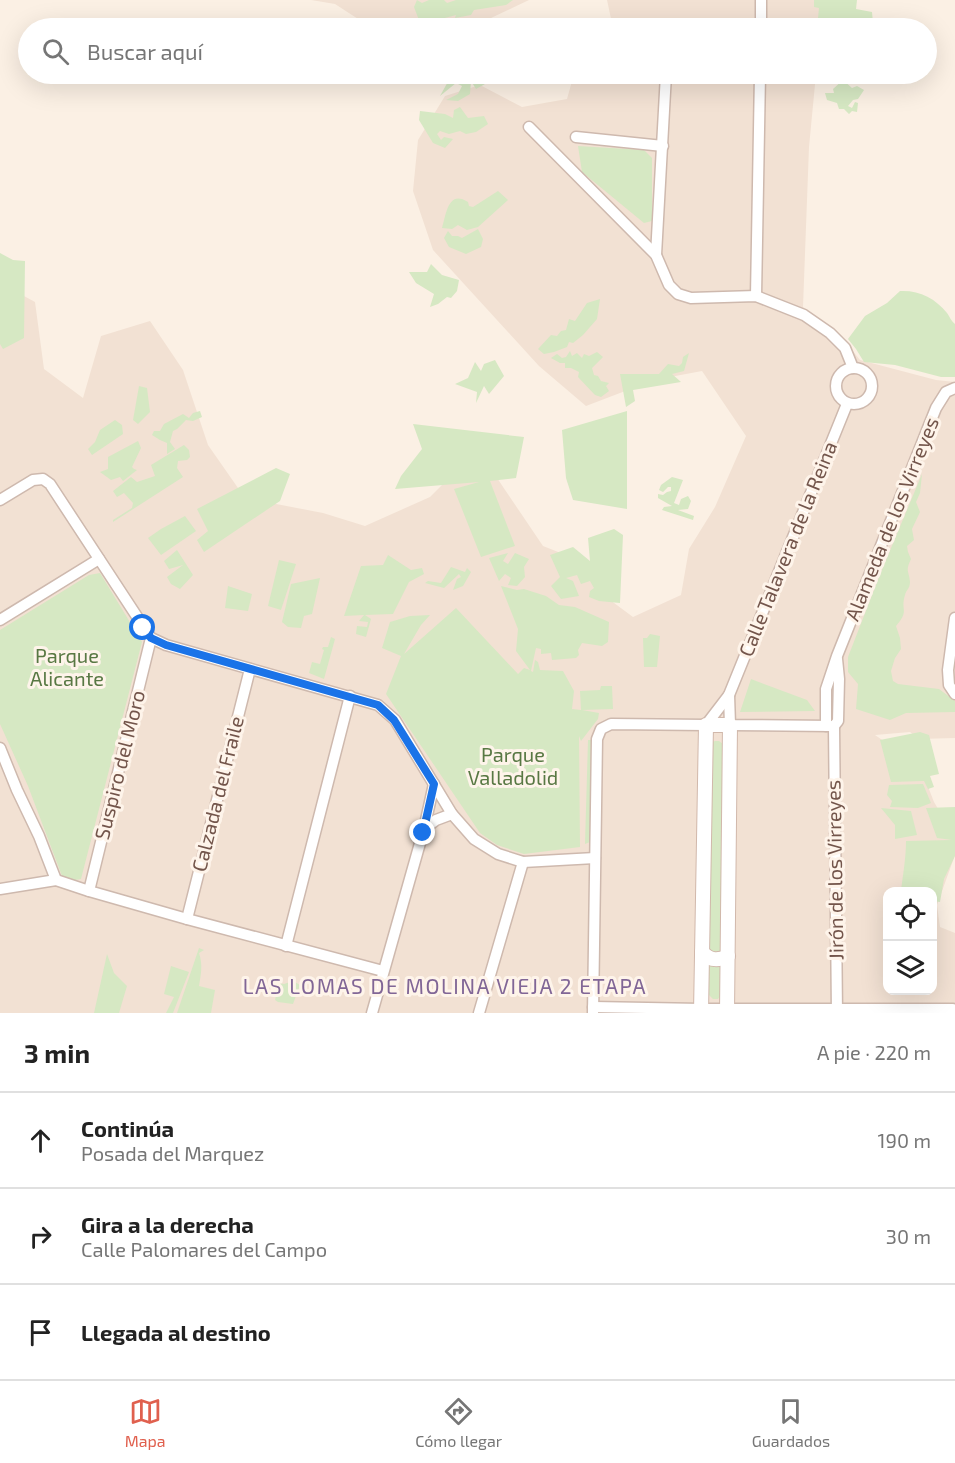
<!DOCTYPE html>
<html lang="es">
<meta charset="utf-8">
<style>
body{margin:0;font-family:"Exo 2",sans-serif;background:#f6f6f6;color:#222}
.controls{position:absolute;right:18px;bottom:18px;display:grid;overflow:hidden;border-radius:12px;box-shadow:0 6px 24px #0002}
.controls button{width:54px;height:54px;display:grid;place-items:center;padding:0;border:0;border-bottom:2px solid #e0e0e0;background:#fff;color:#222;font:30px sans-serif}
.stop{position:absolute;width:18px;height:18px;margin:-14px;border:4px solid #1a73e8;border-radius:50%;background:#fff}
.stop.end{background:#1a73e8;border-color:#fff;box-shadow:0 2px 6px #0008}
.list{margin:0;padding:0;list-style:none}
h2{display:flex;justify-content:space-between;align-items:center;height:78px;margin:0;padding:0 24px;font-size:26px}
h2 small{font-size:20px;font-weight:400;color:#767676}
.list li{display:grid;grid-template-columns:39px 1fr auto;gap:18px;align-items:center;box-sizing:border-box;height:96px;padding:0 24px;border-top:2px solid #e0e0e0}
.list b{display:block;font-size:22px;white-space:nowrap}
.list p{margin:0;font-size:20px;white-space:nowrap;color:#767676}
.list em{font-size:20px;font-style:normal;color:#767676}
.icon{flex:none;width:33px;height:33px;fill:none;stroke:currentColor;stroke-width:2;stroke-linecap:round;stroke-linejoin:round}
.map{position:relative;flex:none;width:955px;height:1013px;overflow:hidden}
.search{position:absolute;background:#fff;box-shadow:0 6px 24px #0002;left:18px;right:18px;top:18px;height:66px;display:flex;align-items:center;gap:15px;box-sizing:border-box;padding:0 21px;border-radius:33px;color:#767676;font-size:22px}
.sheet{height:366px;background:#fff}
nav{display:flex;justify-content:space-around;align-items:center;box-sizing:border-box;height:84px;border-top:2px solid #e0e0e0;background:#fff;font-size:16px;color:#767676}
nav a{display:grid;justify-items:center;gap:3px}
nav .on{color:#e0604e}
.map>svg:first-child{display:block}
.residential{fill:#f2e1d3;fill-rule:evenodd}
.green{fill:#d6e8c3}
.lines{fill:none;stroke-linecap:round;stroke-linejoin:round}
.street-casing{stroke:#ceb9ae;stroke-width:13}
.secondary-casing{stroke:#d1b8ab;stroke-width:16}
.street{stroke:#fff;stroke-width:10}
.secondary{stroke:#fff;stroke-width:14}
.route{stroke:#1a73e8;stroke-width:8}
.labels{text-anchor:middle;stroke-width:6;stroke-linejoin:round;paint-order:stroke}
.street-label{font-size:20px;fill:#73554b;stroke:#fef4ea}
.park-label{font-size:20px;fill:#587843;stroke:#fef4ea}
.neighbourhood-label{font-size:21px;letter-spacing:1.5px;fill:#816696;stroke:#fef4ea}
</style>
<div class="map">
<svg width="955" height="1013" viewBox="0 0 955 1013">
<rect width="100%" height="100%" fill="#fbf0e4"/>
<g class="residential">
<polygon points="311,0 529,0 470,28 372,28 335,4"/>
<polygon points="607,0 823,0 820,28 613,28"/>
<path d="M574 74H816L809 147 803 307 836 330 860 360 936 380 955 382V738L919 739 910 732 875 735 920 766 934 802 955 837V855L937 905 940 927 955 933V1013H0V283L35 302 44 369 83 398 101 336 150 321 183 370 208 445 245 498 323 513 365 526 430 497 454 473 497 478 543 546 581 561 606 597 633 617 681 595 689 549 715 507 746 436 702 371 654 380 586 406 539 366 433 250 413 191 418 140 445 96 480 85 522 107 567 99ZM888 892H932V990H888Z"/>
</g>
<g class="green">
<polygon points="417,0 422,3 429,0 444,0 447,3 456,0 513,0 506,5 474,10 471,15 455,18 456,15 430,22 430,28 422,28 414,7"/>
<polygon points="814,0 857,0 856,9 872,12 873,23 864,22 860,25 840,20 838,28 827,28 826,18 818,18 819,8 814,7"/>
<polygon points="458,75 469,77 472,75 481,78 485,84 476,89 471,81 470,94 458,101 446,100 458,94 462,86 456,83 440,96 450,78"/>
<polygon points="843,80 852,88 857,86 864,90 858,99 853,100 848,106 852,108 855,102 858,103 857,112 852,111 849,114 844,109 839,109 837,103 827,100 825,93 834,93 833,89"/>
<polygon points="460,107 468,118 484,116 488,124 476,132 466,134 460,131 449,134 440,131 437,134 441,140 444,137 453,139 445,148 433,143 419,120 420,111 445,114 453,118 454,110"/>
<polygon points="578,146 644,150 652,158 652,221 644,223 582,172"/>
<path d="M498 191 508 200 478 227 467 230 458 225 452 229 442 228C446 215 448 189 468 202L469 206 473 207Z"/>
<polygon points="478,229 483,239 481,247 466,254 449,247 444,238 448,231 452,236 458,236 462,238"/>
<polygon points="0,253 13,260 25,261 24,338 3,349 0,344"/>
<polygon points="431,264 442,275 459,280 457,291 451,298 447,297 438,304 430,307 434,294 416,283 409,272 427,272"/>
<path d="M900 291C919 290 935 298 947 313 950 317 951 321 955 324V377H941L895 365 864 362 856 349 848 339 865 316 887 303Z"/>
<polygon points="600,299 597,319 583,335 573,343 569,342 567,347 554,352 544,354 538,349 551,335 557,336 561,331 566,330 569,319 575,321 587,303"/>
<polygon points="570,351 572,356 577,353 582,358 584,354 589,356 597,352 603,357 592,368 594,375 598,376 601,381 609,383 606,386 609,391 601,397 595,395 578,377 579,372 571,368 565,368 565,363 560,363 551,358 557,354 562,358 566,357"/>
<polygon points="689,353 684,371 672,374 681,382 633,390 635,401 626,407 620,374 659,374 668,364 679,366 682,363 683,357"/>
<polygon points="495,360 504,376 489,394 484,386 476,403 477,392 455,384 468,378 475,362 481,371 484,364"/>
<polygon points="139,386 147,388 150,412 138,424 133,420"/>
<polygon points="200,411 202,417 193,421 186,420 177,429 173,431 170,442 175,449 167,454 167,443 160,440 152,435 154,431 160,431 164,424 183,414 189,418 193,413"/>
<polygon points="627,411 627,509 573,500 566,478 562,430"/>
<polygon points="115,420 122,425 123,434 92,455 88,449 95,442 100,430"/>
<polygon points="413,424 524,437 516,478 490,481 515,546 481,557 454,489 479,482 395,489 401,476 422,449"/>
<polygon points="138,441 141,448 132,467 134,469 137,470 123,481 120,477 111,480 100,472 108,469 108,457"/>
<polygon points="184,445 189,450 190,457 187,460 178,461 177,468 183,477 113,522 113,520 132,508 133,503 124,493 117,497 113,491 131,477 137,482 155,476 151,465"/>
<polygon points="276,468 290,474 280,501 204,552 197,540 208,531 197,509"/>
<path d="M922 474 920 493 916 502 920 512 912 529 914 540 907 546 908 552 911 559C905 572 909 570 910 582 910 589 906 590 905 595 900 611 910 610 896 626L900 638 901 649 895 658 891 671 893 681 898 684 939 689 955 701V712L906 713 890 720 856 709 858 684 848 672V657L881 572Z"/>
<polygon points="672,477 683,480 674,503 679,505 681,499 688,496 691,501 688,509 678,510 694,516 693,520 662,510 664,507 672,506 658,498 658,494 663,495 667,492 671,491 671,487 668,487 663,492 659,490 661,485"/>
<polygon points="185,516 196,531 161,555 148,538 161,529"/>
<polygon points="614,529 623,535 620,603 599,601 589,597 590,591 594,588 590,581 581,584 577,575 566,578 573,581 579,596 561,599 551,586 560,577 550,555 573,547 590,561 588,538"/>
<polygon points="177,550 193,575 180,589 171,584 167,577 183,565 169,569 164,561"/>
<polygon points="508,553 503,561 508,564 515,553 529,559 524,567 525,577 517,586 508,585 511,578 505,574 499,581 489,558"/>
<polygon points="388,555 411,570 422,568 424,574 409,582 393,614 365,615 371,619 366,637 356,634 357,626 367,627 368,622 359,621 364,615 344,616 361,566 383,565"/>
<polygon points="279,560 296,564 281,610 268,606"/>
<polygon points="451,567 465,572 467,568 471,572 463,586 453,590 457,579 461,577 459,574 444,588 425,583 428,581 441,583"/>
<polygon points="100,573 142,642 81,879 69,881 62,876 28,786 0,724 0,630 89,575"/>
<polygon points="320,578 312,614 304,616 301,628 288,627 282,622 291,584"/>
<polygon points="228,586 252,594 248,611 225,608"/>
<polygon points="501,586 517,590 524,589 546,596 559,605 575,607 609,622 608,642 602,646 582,643 578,650 579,655 576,658 552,660 551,653 541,654 541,649 536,648 531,671 533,672 535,660 538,662 540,670 563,671 574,691 572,709 581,710 580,691 600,690 601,686 612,686 613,709 582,710 599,713 598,719 581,741 579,736 580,847 524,854 497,845 480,833 386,694 401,656 382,648 390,622 410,616 430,615 421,625 404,654 456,608 518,674 524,668 530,670 516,651 518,629"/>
<polygon points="650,634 660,636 657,667 644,667 643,638 647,638"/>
<polygon points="331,637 335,639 324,679 309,673 312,662 320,664 324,650 322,649 323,647 328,647"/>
<polygon points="751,679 807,700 815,711 740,712"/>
<polygon points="920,732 929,735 939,774 930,776 934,787 928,789 924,781 891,782 880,740"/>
<polygon points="588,740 591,740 590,842 585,844"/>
<polygon points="715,741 719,741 724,745 723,951 718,955 708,951 710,743"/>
<polygon points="923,784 931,803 918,808 890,807 892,801 887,795 889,785"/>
<path d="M955 807V856L944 879 940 902 933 901 932 892 901 891C903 874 906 858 906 841L952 840 937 838 926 808Z"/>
<polygon points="881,808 911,811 917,835 895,839 895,825"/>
<path d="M199 948 204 950 199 953C203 965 201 974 199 986L215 990 211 1013H177Z"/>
<polygon points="107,954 114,973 127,986 119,1013 94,1013"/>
<polygon points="708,963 715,966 721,963 721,995 718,999 713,999 708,994"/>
<polygon points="171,966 189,972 173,1013 166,1013 174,997 164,994"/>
<polygon points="293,981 300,985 293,1004 278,1002 275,1000 276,996 281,996 283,990 277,988 279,983 284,984"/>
</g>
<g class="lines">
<g class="street-casing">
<g id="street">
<polyline points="761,28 761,0"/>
<polyline points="529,127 656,255 669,285 678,294 691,298 756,296 804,315 830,333 845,348 853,368"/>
<polyline points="576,137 663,146"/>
<polyline points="656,255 666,74"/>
<polyline points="756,296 760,74"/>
<circle cx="854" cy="386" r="18"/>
<polyline points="0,500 33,480 43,479 50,484 151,638 166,645 378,705 395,720 452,814 474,839 498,854 523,862 595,858"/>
<polyline points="955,618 948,670 949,685 955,694"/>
<polyline points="0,620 99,559"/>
<polyline points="729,695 730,725 831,726"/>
<polyline points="826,726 826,689 837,656 936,408 946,392 955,388"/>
<polyline points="834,726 837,1013"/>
<polyline points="834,726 838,721 839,679 837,659"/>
<polyline points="0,748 17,790 39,836 56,880"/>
<polyline points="424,829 434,784"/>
<polyline points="0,889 56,880 89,891 187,919 383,971"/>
<polyline points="89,891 151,638"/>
<polyline points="187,919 250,669"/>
<polyline points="286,946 350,696"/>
<polyline points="593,1007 701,1009 953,1009"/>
<polyline points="372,1013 424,829 436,820 452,814"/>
<polyline points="479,1013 523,862"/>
<polyline points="593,1013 597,739 601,729 611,724 706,725 729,695 847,404"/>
</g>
</g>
<g class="secondary-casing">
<g id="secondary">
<path d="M702 952C710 961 718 961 728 956"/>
<polyline points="701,1013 706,725 730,725 727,1013"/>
</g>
</g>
<use href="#street" class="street"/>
<use href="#secondary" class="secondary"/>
</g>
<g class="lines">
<polyline class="route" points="143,628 151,638 166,645 378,705 394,720 434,784 423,833"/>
</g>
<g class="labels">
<g class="street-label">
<text transform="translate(892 519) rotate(-68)" y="7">Alameda de los Virreyes</text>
<text transform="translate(788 549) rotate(-68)" y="7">Calle Talavera de la Reina</text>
<text transform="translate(120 765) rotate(-76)" y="7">Suspiro del Moro</text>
<text transform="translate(218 794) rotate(-76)" y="7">Calzada del Fraile</text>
<text transform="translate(835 870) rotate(-91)" y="7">Jirón de los Virreyes</text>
</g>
<g class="park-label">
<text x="67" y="663">Parque<tspan x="67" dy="23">Alicante</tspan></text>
<text x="513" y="762">Parque<tspan x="513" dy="23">Valladolid</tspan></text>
</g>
<g class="neighbourhood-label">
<text x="445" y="994">LAS LOMAS DE MOLINA VIEJA 2 ETAPA</text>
</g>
</g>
</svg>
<div class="controls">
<button><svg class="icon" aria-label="locate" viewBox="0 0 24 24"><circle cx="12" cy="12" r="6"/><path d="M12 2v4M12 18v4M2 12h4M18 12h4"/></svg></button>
<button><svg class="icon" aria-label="layers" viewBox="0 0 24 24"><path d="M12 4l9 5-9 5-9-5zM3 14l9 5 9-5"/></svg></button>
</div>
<div class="stop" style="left:143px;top:628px"></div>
<div class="stop end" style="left:423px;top:833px"></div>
<div class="search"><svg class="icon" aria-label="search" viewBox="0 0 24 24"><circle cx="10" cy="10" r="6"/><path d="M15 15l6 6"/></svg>Buscar aquí</div>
</div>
<section class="sheet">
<h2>3 min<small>A pie · 220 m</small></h2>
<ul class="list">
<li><svg class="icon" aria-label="ahead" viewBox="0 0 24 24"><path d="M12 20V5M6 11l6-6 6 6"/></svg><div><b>Continúa</b><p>Posada del Marquez</p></div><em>190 m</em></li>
<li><svg class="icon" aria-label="right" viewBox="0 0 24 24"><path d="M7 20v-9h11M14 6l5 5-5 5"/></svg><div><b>Gira a la derecha</b><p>Calle Palomares del Campo</p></div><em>30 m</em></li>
<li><svg class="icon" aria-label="arrive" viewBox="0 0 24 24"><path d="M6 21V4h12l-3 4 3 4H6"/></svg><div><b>Llegada al destino</b></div></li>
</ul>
</section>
<nav>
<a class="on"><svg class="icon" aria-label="map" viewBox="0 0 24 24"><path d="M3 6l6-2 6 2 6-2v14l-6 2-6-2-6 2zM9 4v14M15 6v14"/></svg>Mapa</a>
<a><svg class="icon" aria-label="directions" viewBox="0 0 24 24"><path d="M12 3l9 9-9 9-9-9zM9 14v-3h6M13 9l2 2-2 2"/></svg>Cómo llegar</a>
<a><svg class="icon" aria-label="saved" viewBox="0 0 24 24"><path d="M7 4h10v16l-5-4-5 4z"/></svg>Guardados</a>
</nav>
